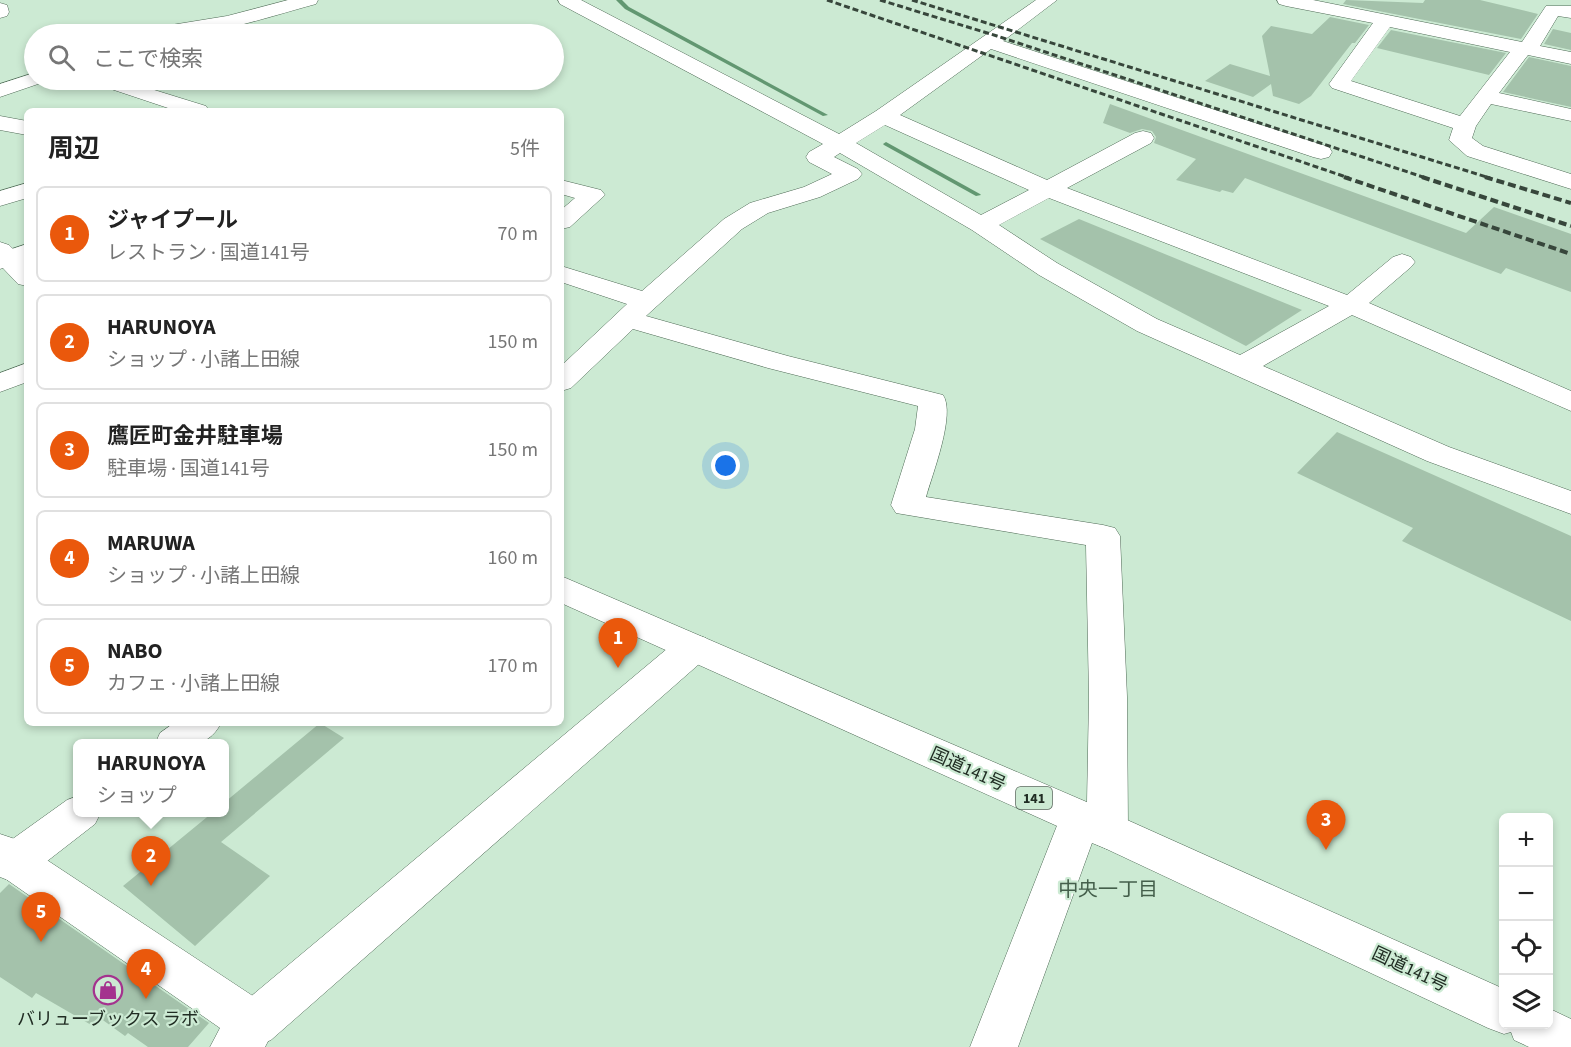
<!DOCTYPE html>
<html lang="ja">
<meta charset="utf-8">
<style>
body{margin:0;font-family:"Source Sans 3","Noto Sans JP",sans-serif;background:#f6f6f6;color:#222}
.controls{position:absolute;right:18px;bottom:18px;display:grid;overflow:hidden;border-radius:9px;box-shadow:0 3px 9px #0003}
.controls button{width:54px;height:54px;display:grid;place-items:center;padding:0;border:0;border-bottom:2px solid #e0e0e0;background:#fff;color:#222;font:30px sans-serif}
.you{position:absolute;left:726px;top:466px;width:21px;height:21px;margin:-15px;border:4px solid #fff;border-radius:50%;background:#1a73e8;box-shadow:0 0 0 9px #1a73e833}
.badge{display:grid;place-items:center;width:39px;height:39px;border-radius:50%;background:#ea580c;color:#fff;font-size:20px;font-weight:700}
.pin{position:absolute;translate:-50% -50px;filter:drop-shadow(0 2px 3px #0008)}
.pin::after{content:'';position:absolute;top:32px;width:21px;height:18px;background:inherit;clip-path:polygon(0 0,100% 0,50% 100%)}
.popup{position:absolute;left:73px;top:739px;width:156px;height:78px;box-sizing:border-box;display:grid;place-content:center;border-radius:9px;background:#fff;filter:drop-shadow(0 2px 4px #0005);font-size:20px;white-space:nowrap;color:#767676}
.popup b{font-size:22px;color:#222}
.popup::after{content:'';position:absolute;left:50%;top:100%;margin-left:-12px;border:12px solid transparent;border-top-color:#fff}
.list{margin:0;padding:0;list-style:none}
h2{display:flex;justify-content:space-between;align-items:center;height:78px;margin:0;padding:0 24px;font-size:26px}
h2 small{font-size:20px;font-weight:400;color:#767676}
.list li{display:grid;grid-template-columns:39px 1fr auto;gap:18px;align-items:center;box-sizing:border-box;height:96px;margin:0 12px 12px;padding:0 12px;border:2px solid #e0e0e0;border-radius:9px}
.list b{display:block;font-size:22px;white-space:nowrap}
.list p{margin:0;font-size:20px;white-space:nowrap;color:#767676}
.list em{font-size:20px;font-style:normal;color:#767676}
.icon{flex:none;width:33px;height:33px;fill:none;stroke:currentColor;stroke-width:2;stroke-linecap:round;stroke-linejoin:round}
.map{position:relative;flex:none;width:1571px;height:1047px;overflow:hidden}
.search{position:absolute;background:#fff;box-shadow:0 3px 9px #0003;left:24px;top:24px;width:540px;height:66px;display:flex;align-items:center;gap:15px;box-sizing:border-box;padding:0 21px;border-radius:33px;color:#767676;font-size:22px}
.panel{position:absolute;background:#fff;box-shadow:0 3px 9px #0003;left:24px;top:108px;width:540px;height:618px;border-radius:9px}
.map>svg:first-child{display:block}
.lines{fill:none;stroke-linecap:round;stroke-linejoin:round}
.stream{fill:#629771;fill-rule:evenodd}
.building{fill:#a4c2ab}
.minor-casing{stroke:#4f6a56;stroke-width:1}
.major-casing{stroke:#4f6a56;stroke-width:1}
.highway-casing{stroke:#4f6a56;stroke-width:1}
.minor{fill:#fff;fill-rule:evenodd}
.major{fill:#fff;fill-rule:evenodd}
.highway{fill:#fff;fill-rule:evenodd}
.rail-far1{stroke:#37463b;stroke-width:3;stroke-dasharray:6 3;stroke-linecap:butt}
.rail{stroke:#37463b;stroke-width:4;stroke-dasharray:8 4;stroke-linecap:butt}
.labels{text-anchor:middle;stroke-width:4.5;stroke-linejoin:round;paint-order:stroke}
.shield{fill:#ccead3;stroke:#546558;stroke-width:1.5}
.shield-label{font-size:14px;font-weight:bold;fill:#202c23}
.near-street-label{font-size:18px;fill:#202c23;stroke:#ccead3}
.near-poi-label{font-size:18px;fill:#202c23;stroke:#ccead3}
.near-neighbourhood-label{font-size:20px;fill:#445f4b;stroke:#ccead3}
</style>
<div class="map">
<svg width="1571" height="1047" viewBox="0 0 1571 1047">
<rect width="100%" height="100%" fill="#ccead3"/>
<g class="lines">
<g class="stream">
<polygon points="616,0 622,0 629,7 828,115 823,116 625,9"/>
<polygon points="886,142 980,194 981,195 976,196 884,145 883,144"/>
</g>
</g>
<g class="building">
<polygon points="1346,0 1423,3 1425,0 1480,0 1538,14 1521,39 1343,4"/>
<polygon points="1330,17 1369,25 1355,43 1352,43 1311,96 1299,104 1273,96 1271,84 1253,97 1205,81 1230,64 1270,76 1262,36 1271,26 1312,34"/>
<polygon points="1553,29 1571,33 1571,50 1544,44"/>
<polygon points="1391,30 1506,53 1489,75 1377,48"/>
<polygon points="1529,57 1571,66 1571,107 1503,92"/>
<polygon points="1110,104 1466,233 1494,207 1571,234 1571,292 1506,268 1501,274 1245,178 1233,193 1222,190 1220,192 1176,180 1196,159 1154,143 1156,137 1152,131 1142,129 1130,133 1103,123"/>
<polygon points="1079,219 1302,310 1246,346 1040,239"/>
<polygon points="1337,432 1571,536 1571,621 1402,541 1413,528 1297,473"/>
<polygon points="320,723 344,738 221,842 270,876 195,946 123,886 212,813 225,813 225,802"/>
<polygon points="9,884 209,1023 188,1047 148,1047 128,1033 125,1036 100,1018 93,1026 36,993 32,998 0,977 0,893"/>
</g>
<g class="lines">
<g class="minor-casing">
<g id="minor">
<path d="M288 0H318L316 4C260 19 201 41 143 34L146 30 153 28 227 16Z"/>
<path d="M558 0H581L839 134 876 111 1036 0H1057L1003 41 1329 147 1332 152 1329 157 1321 159 1313 157 991 49 900 115 1047 180 1135 133 1143 131 1151 133 1154 138 1151 143 1067 188 1347 295 1393 257 1402 254 1411 257 1415 262 1411 267 1369 303 1571 391V411L1352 315 1263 366 1449 447 1571 491V514L1427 461 1137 331 1039 275 972 230 840 153 834 157 858 169 862 174 858 179 820 197 768 213 742 229 646 316 788 356 943 395C956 414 932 475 926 497L1103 525 1115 528 1120 536 1127 697 1128 831 1122 844 1107 849 1092 843 1018 1047H970L1060 818 1066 806 1081 800 1087 803 1089 697 1086 545 896 513 891 505 915 429 918 406 768 368 633 329 571 388 561 391V366L627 304 561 282V266L642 291 724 219 750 203 804 187 832 174 809 162 806 157 809 152 823 144 560 4ZM885 125 1029 190 981 215 856 143ZM1049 198 1329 306 1240 355 1157 319 1057 263 999 225Z"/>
<path d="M1277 0H1313L1522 42 1546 6H1571V18L1558 16 1540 46 1571 52V64L1528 55 1499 93 1571 109V121L1491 104 1476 126 1472 138 1483 146 1571 174V189L1467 156 1449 140 1453 128 1332 88 1329 84 1373 23 1286 6 1279 4ZM1390 27 1510 52 1460 116 1351 81Z"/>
<polygon points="0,3 7,5 9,12 7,16 0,18"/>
<polygon points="34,73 34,80 44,80 41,83 0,97 0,84"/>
<polygon points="93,80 122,80 206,106 209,111 177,111 96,84"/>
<polygon points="0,116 27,121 27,135 0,130"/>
<polygon points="561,180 601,190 605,195 570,227 561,229 561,210 575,198 561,194"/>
<polygon points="27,183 27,198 0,206 0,191"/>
<polygon points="27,244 27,260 0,269 0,253"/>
<polygon points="27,363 27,382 0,392 0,373"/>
<polygon points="693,634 706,638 711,648 706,658 271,1040 254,1047 237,1040 231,1024 237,1008 680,638"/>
<path d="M174 723H221C207 751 183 744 155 744L160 733Z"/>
<polygon points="78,796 78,812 101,812 95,824 28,876 13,882 0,877 0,848 67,800"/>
</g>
</g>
<g class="major-casing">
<polygon id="major" points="0,834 15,839 271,1008 277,1024 265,1047 210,1047 220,1028 0,875"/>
</g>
<g class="highway-casing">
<g id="highway">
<polygon points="0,242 9,245 27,263 27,286 18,284 0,265"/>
<polygon points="561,576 1096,806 1504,989 1504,1024 1548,1024 1548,1008 1571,1019 1571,1047 1529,1047 1514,1040 1511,1032 1504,1034 1488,1028 1066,830 561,603"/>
</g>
</g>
<use href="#minor" class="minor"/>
<use href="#major" class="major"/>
<use href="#highway" class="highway"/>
<g class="rail-far1">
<polyline points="827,0 1349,178"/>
<polyline points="880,0 997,36 1426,178"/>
<polyline points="912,0 1490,178"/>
</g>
<g class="rail">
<polyline points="1344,177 1571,254"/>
<polyline points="1422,177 1571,226"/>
<polyline points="1485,177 1571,203"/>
</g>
</g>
<defs>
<g id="shop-ring" transform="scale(1.5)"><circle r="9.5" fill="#ccead3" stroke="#a4328e" stroke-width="1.5"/><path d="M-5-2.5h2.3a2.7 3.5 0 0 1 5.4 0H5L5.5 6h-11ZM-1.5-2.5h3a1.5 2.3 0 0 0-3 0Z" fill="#a4328e"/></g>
</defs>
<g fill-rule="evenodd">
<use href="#shop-ring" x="108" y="990"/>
</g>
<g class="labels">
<rect class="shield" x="1016" y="787" width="36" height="22" rx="4.5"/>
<g class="shield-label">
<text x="1034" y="803">141</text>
</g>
<g class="near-street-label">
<text transform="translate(968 769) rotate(24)" y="6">国道141号</text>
<text transform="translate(1410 969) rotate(25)" y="6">国道141号</text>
</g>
<g class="near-poi-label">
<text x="108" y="1025">バリューブックス ラボ</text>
</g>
<g class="near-neighbourhood-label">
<text x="1108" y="896">中央一丁目</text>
</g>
</g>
</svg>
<div class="controls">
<button>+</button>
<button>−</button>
<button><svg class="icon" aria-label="locate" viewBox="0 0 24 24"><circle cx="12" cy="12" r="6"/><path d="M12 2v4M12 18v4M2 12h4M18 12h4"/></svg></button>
<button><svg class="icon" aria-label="layers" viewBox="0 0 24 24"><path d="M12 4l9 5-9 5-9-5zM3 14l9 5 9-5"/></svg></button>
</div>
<div class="you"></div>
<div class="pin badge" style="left:618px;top:668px">1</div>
<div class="pin badge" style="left:151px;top:886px">2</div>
<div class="popup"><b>HARUNOYA</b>ショップ</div>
<div class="pin badge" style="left:1326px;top:850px">3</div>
<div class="pin badge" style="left:146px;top:999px">4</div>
<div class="pin badge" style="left:41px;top:942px">5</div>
<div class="search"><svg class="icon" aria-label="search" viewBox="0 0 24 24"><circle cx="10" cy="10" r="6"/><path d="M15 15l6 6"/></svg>ここで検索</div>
<section class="panel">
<h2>周辺<small>5件</small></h2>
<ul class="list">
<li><span class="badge">1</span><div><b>ジャイプール</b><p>レストラン · 国道141号</p></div><em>70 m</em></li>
<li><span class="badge">2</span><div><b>HARUNOYA</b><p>ショップ · 小諸上田線</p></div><em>150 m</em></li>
<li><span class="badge">3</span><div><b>鷹匠町金井駐車場</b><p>駐車場 · 国道141号</p></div><em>150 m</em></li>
<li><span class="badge">4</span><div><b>MARUWA</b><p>ショップ · 小諸上田線</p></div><em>160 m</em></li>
<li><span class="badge">5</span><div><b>NABO</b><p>カフェ · 小諸上田線</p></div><em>170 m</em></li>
</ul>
</section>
</div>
